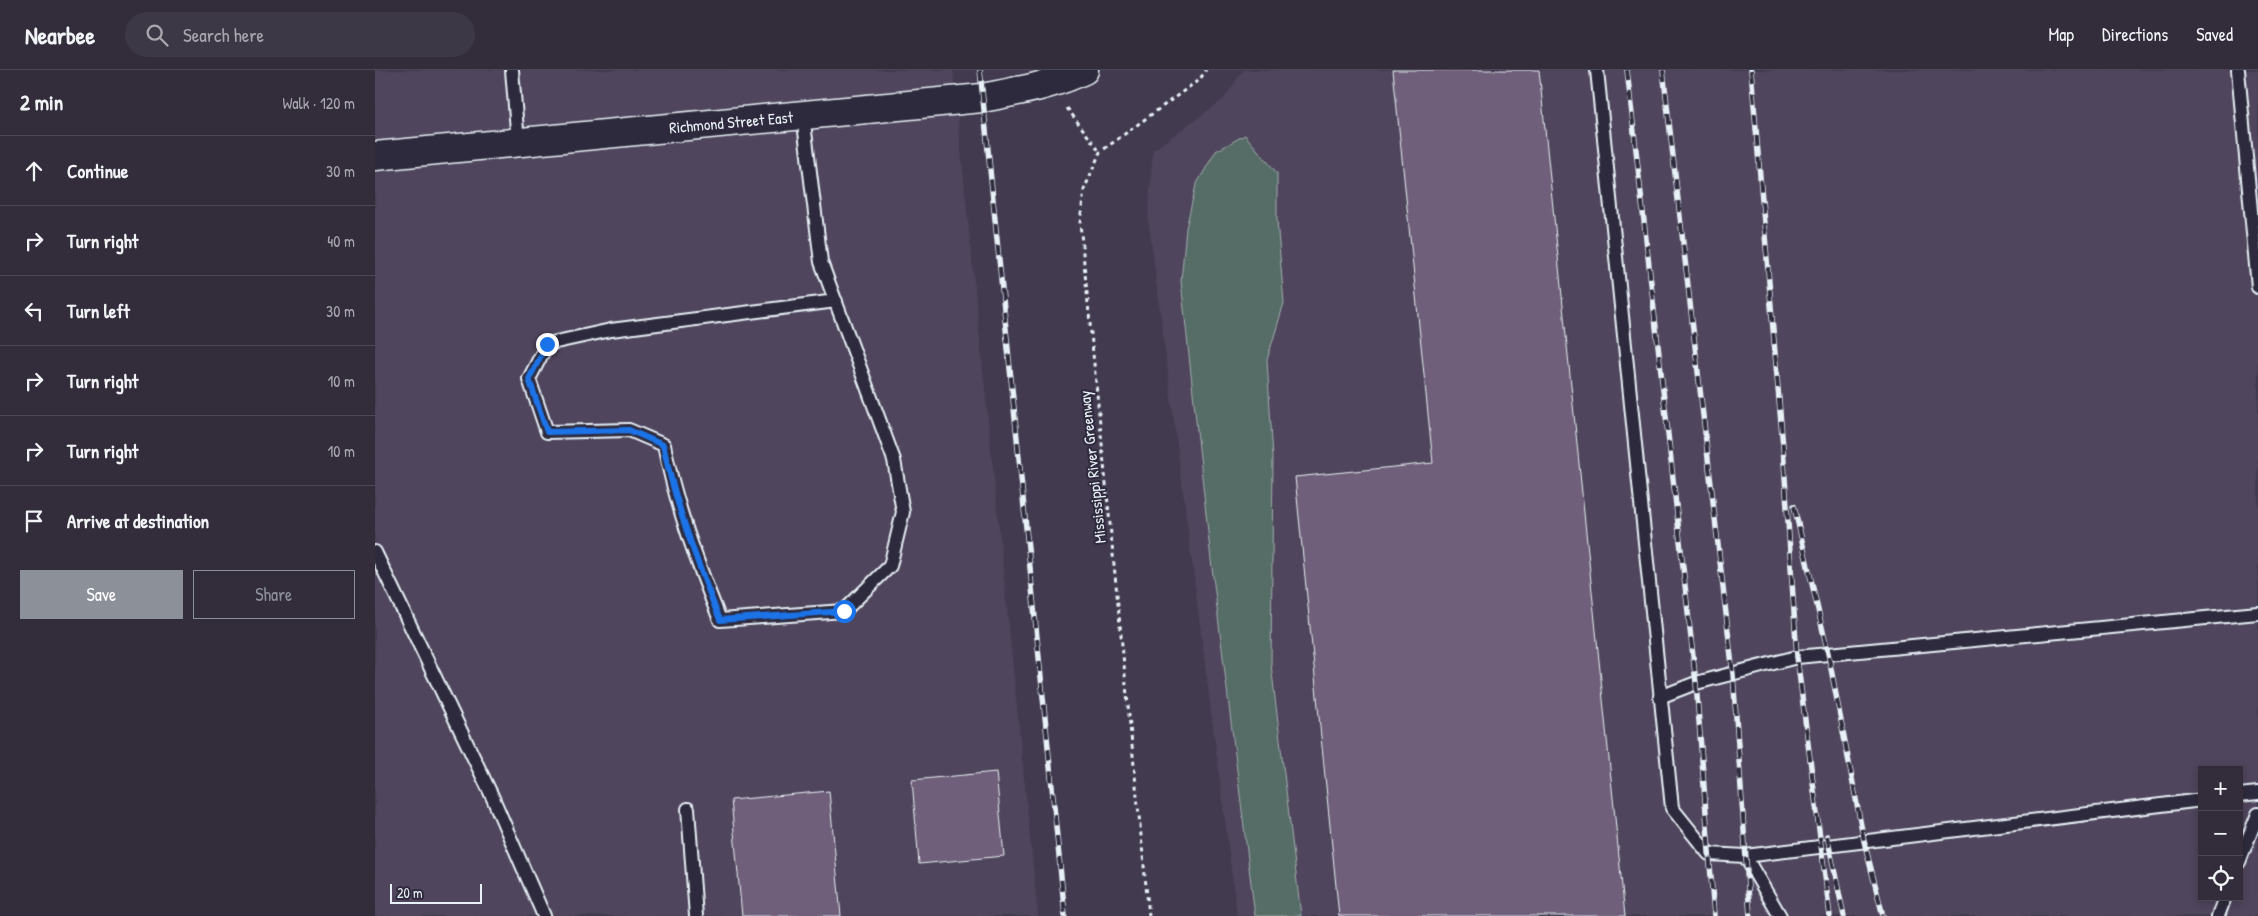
<!DOCTYPE html>
<meta charset="utf-8">
<style>
body{margin:0;font-family:"Patrick Hand",sans-serif;background:#3d3846;color:#f1f3f6}
.controls{position:absolute;right:15px;bottom:15px;display:grid;overflow:hidden;border-radius:0px;box-shadow:0 2px 8px #0003}
.controls button{width:45px;height:45px;display:grid;place-items:center;padding:0;border:0;border-bottom:1px solid #4d4855;background:#322c3b;color:#f1f3f6;font:25px sans-serif}
.scale{position:absolute;left:15px;bottom:12px;width:92px;box-sizing:border-box;padding-left:5px;border:2px solid #e8f1f8;border-top:0;font-size:14px;line-height:18px;white-space:nowrap;color:#e8f1f8;-webkit-text-stroke:4px #2f2a3d;paint-order:stroke}
.stop{position:absolute;width:15px;height:15px;margin:-11px;border:4px solid #1a73e8;border-radius:50%;background:#fff}
.stop.end{background:#1a73e8;border-color:#fff;box-shadow:0 1px 5px #0008}
.list{margin:0;padding:0;list-style:none}
h2{display:flex;justify-content:space-between;align-items:center;height:65px;margin:0;padding:0 20px;font-size:21px}
h2 small{font-size:16px;font-weight:400;color:#a8a7af}
.list li{display:grid;grid-template-columns:32px 1fr auto;gap:15px;align-items:center;box-sizing:border-box;height:70px;padding:0 20px;border-top:1px solid #4d4855}
.list b{display:block;font-size:19px;white-space:nowrap}
.list em{font-size:16px;font-style:normal;color:#a8a7af}
.actions{display:flex;gap:10px;padding:15px 20px}
.actions a{flex:1;padding:11px 0;border:1px solid #8c9099;border-radius:0px;text-align:center;font-size:18px;color:#8c9099}
.actions .main{background:#8c9099;color:#fff}
.icon{flex:none;width:28px;height:28px;fill:none;stroke:currentColor;stroke-width:2;stroke-linecap:round;stroke-linejoin:round}
.map{position:relative;flex:none;width:1883px;height:846px;overflow:hidden}
header{display:flex;align-items:center;gap:30px;box-sizing:border-box;height:70px;padding:0 25px;background:#322c3b;border-bottom:1px solid #4d4855}
header strong{font-size:24px}
nav{display:flex;gap:28px;margin-inline-start:auto;font-size:18px}
.search{width:350px;height:45px;background:#3d3846;display:flex;align-items:center;gap:12px;box-sizing:border-box;padding:0 18px;border-radius:28px;color:#a8a7af;font-size:19px}
main{display:flex}
aside{flex:1;background:#322c3b}
.map>svg:first-child{display:block}
.built{fill:#50455c;fill-rule:evenodd}
.green{fill:#576c66;stroke:#a0aeaf}
.building{fill:#705f7a;stroke:#e8f1f8}
.lines{fill:none;stroke-linecap:round;stroke-linejoin:round}
.lane-casing{stroke:#e8f1f8;stroke-width:16}
.secondary-casing{stroke:#e8f1f8;stroke-width:31}
.path{stroke:#e8f1f8;stroke-width:3;stroke-dasharray:4 4;stroke-linecap:butt}
.lane{stroke:#2f2a3d;stroke-width:12}
.secondary{stroke:#2f2a3d;stroke-width:28}
.rail-casing{stroke:#e8f1f8;stroke-width:5.5}
.rail{stroke:#2f2a3d;stroke-width:4;stroke-dasharray:11;stroke-linecap:butt}
.route{stroke:#1a73e8;stroke-width:6}
.labels{text-anchor:middle;stroke-width:4;stroke-linejoin:round;paint-order:stroke}
.street-label{font-size:16px;fill:#e8f1f8;stroke:#2f2a3d}
</style>
<header>
<strong>Nearbee</strong>
<div class="search"><svg class="icon" aria-label="search" viewBox="0 0 24 24"><circle cx="10" cy="10" r="6"/><path d="M15 15l6 6"/></svg>Search here</div>
<nav><a>Map</a><a>Directions</a><a>Saved</a></nav>
</header>
<main>
<aside>
<h2>2 min<small>Walk · 120 m</small></h2>
<ul class="list">
<li><svg class="icon" aria-label="ahead" viewBox="0 0 24 24"><path d="M12 20V5M6 11l6-6 6 6"/></svg><div><b>Continue</b></div><em>30 m</em></li>
<li><svg class="icon" aria-label="right" viewBox="0 0 24 24"><path d="M7 20v-9h11M14 6l5 5-5 5"/></svg><div><b>Turn right</b></div><em>40 m</em></li>
<li><svg class="icon" aria-label="left" viewBox="0 0 24 24"><path d="M17 20v-9H6M10 6l-5 5 5 5"/></svg><div><b>Turn left</b></div><em>30 m</em></li>
<li><svg class="icon" aria-label="right" viewBox="0 0 24 24"><path d="M7 20v-9h11M14 6l5 5-5 5"/></svg><div><b>Turn right</b></div><em>10 m</em></li>
<li><svg class="icon" aria-label="right" viewBox="0 0 24 24"><path d="M7 20v-9h11M14 6l5 5-5 5"/></svg><div><b>Turn right</b></div><em>10 m</em></li>
<li><svg class="icon" aria-label="arrive" viewBox="0 0 24 24"><path d="M6 21V4h12l-3 4 3 4H6"/></svg><div><b>Arrive at destination</b></div></li>
</ul>
<div class="actions"><a class="main">Save</a><a>Share</a></div>
</aside>
<div class="map">
<svg width="1883" height="846" viewBox="0 0 1883 846">
<rect width="100%" height="100%" fill="#423a4f"/>
<filter id="ink" filterUnits="userSpaceOnUse"><feTurbulence type="fractalNoise" baseFrequency=".02" numOctaves="2"/><feDisplacementMap in="SourceGraphic" scale="10" xChannelSelector="R" yChannelSelector="G"/><feConvolveMatrix kernelMatrix="1 2 1 2 8 2 1 2 1" color-interpolation-filters="sRGB"/></filter>
<g filter="url(#ink)">
<g class="built">
<polygon points="0,0 578,0 663,846 0,846"/>
<path d="M868 0H1883V846H862L773 147 778 80 849 29ZM1827 700H1864V827H1827Z"/>
</g>
<polygon class="green" points="870,65 902,103 902,150 909,233 892,290 898,388 896,594 926,846 880,846 836,490 806,211 811,158 821,115 841,81"/>
<g class="building">
<polygon points="1018,0 1164,0 1250,846 964,846 920,407 1058,393"/>
<polygon points="621,702 629,786 544,794 537,710"/>
<polygon points="454,721 466,846 367,846 356,730"/>
</g>
<g class="lines">
<g class="lane-casing">
<g id="lane">
<polyline points="137,0 143,72"/>
<polyline points="1222,0 1297,738 1334,784 1370,786 1827,730"/>
<polyline points="1863,0 1883,217"/>
<path d="M428 45 446 192 519 390 528 442 515 496 469 541 345 550C322 492 301 436 289 375L254 360 172 362 154 309 172 274 236 260 461 231"/>
<polyline points="0,482 117,726 169,846"/>
<polyline points="1285,627 1321,613 1422,587 1883,543"/>
<polyline points="1864,725 1883,723"/>
<polyline points="313,739 321,846"/>
<polyline points="1370,786 1405,846"/>
<polyline points="1864,792 1883,744"/>
<polyline points="1843,846 1850,827"/>
</g>
</g>
<g class="secondary-casing">
<path id="secondary" d="M0 86 607 28C642 21 677 16 709 0"/>
</g>
<g class="path">
<polyline points="692,38 725,82"/>
<polyline points="774,846 705,153 709,120 725,82 825,9 831,0"/>
</g>
<use href="#lane" class="lane"/>
<use href="#secondary" class="secondary"/>
<g class="rail-casing">
<g id="rail">
<polyline points="605,0 690,846"/>
<polyline points="1252,0 1321,613 1339,846"/>
<polyline points="1288,0 1358,604 1375,846"/>
<polyline points="1376,0 1408,377 1422,587 1455,846"/>
<polyline points="1419,436 1453,583 1489,771 1508,846"/>
<polyline points="1452,766 1469,846"/>
</g>
</g>
<use href="#rail" class="rail"/>
</g>
</g>
<g class="lines" filter="url(#ink)">
<path class="route" d="M172 274 154 309 172 362 254 360 288 375C301 436 322 492 345 550L469 541"/>
</g>
<g class="labels">
<g class="street-label">
<text transform="translate(356 52) rotate(-5)" y="6">Richmond Street East</text>
<text transform="translate(717 397) rotate(-96)" y="6">Mississippi River Greenway</text>
</g>
</g>
</svg>
<div class="controls">
<button>+</button>
<button>−</button>
<button><svg class="icon" aria-label="locate" viewBox="0 0 24 24"><circle cx="12" cy="12" r="6"/><path d="M12 2v4M12 18v4M2 12h4M18 12h4"/></svg></button>
</div>
<div class="scale">20 m</div>
<div class="stop" style="left:469px;top:541px"></div>
<div class="stop end" style="left:172px;top:274px"></div>
</div>
</main>
